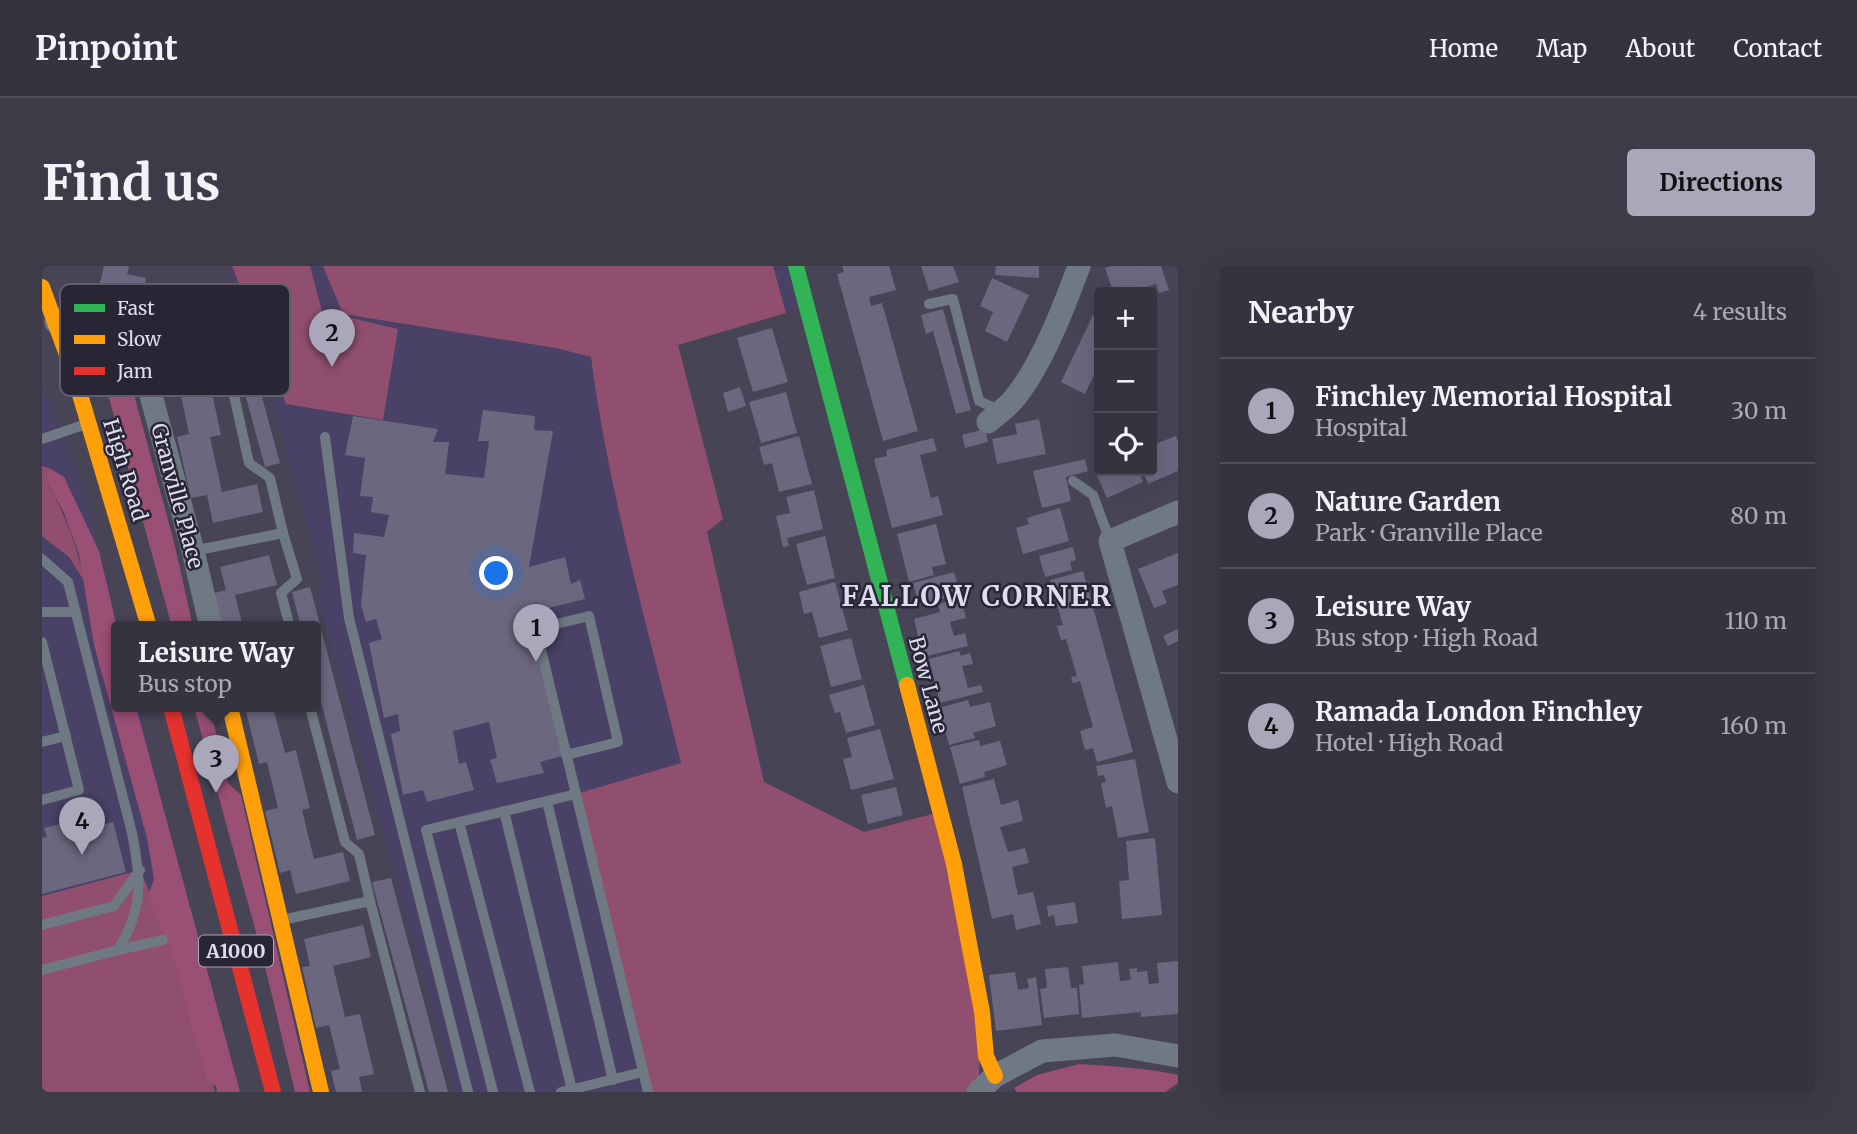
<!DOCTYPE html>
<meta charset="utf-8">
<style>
body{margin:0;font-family:Merriweather,serif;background:#3d3b47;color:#f1f3f6}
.controls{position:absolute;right:21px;top:21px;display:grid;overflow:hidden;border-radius:7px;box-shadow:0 7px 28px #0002}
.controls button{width:63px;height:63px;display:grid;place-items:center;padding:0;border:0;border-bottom:2px solid #4f4e59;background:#353340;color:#f1f3f6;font:35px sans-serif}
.you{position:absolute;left:455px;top:308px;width:24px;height:24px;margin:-18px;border:5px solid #fff;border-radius:50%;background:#1a73e8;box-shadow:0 0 0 10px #1a73e833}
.badge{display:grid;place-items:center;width:46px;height:46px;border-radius:50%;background:#aaa7bb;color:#111;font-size:23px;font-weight:700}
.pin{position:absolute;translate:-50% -58px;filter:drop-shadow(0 2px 4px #0008)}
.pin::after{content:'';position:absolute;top:37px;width:24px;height:21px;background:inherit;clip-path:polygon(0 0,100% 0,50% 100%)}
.popup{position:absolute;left:69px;top:355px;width:210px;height:91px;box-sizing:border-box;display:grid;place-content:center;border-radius:7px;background:#353340;filter:drop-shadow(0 2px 5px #0005);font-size:23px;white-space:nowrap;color:#aaaab1}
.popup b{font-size:26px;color:#f1f3f6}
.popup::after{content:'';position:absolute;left:50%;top:100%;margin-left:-14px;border:14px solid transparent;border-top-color:#353340}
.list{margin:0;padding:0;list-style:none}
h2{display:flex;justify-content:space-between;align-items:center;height:91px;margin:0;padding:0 28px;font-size:30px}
h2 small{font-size:23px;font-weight:400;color:#aaaab1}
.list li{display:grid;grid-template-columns:46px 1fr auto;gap:21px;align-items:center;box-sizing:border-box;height:105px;padding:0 28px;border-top:2px solid #4f4e59}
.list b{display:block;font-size:26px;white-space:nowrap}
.list p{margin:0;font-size:23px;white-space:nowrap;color:#aaaab1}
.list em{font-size:23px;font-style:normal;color:#aaaab1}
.icon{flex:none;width:38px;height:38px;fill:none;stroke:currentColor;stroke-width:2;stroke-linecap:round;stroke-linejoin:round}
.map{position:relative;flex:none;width:1136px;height:826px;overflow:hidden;border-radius:7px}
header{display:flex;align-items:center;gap:42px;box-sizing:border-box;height:98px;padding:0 35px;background:#353340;border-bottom:2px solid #4f4e59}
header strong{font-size:33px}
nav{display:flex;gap:38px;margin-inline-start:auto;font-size:24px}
.intro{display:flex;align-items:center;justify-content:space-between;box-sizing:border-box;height:168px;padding:0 42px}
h1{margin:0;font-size:49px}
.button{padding:18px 32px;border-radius:7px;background:#aaa7bb;color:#111;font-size:24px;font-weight:700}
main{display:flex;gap:42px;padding:0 42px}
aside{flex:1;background:#353340;border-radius:7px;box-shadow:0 7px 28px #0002}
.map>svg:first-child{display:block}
.built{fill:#494166}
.green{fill:#914f6f}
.forest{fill:#9a4f74}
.building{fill:#6b677e}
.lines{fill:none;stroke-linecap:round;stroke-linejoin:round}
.lane{stroke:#6f7983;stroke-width:10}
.street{stroke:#6f7983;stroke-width:23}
.fast{stroke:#30b455;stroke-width:16}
.slow{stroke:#ff9f0a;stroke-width:16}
.jam{stroke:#e5322d;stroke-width:16}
.labels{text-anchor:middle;stroke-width:5;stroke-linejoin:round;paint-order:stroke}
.shield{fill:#282535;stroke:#a8a5b9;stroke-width:2}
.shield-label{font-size:19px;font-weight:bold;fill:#dfdcf1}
.street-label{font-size:21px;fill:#dfdcf1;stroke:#282535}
.district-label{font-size:28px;font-weight:bold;letter-spacing:2px;fill:#dfdcf1;stroke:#282535}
.key{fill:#282535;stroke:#5f5c6d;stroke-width:2}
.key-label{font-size:19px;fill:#dfdcf1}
</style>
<header>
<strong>Pinpoint</strong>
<nav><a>Home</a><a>Map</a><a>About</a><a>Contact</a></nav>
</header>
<div class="intro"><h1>Find us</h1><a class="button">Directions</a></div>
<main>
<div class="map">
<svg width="1136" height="826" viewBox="0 0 1136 826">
<rect width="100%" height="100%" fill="#474456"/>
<g class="built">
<polygon points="185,0 755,0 766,40 636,79 681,253 665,266 723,516 822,566 898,546 936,826 413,826 275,329 280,314 207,49"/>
<polygon points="0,121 41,221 77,361 74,361 74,441 97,441 157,684 0,721"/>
</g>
<g class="green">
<polygon points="190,0 268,0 280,45 356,63 341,154 244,138"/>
<path d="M281 0H731L744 47 636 79 681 253 665 266 722 516 822 566 898 546 940 746 936 826H603L534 528 639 497C606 363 567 228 549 91L514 82 301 48Z"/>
<path d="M0 200 7 202 4 214C22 247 35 278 42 315L27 291 0 270Z"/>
<polygon points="98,604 142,705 173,826 0,826 0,630"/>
</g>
<g class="forest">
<polygon points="61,59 78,77 132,276 151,361 130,361 65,125 46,71 46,62"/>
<polygon points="7,202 22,211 57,285 75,361 74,441 94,441 198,826 175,826 174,820 165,815 131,690 106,630 112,613 105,572 52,379 37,288 22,247 4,214"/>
<polygon points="152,441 168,441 186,517 199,529 268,826 253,826 220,688"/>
<path d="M1037 798C1070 800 1103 802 1136 809V817L1123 826H975L972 822 995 809Z"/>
</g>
<g class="building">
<polygon points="62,0 87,0 85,8 104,12 100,30 57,21"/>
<polygon points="800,0 847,0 854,24 827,31 829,40 840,37 876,165 841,175 795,8 802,6"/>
<polygon points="879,0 911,0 917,16 887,25"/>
<polygon points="954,0 997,0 997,12 953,9"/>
<polygon points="1070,0 1119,0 1127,24 1117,27 1114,18 1096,24 1097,26 1071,26 1063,2"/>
<polygon points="950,12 987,29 965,76 943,65 951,46 938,40"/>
<polygon points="169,29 175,57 141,64 153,116 167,113 179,169 168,171 180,226 215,218 221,246 171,257 165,229 149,232 135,171 147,168 138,125 123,128 109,66 122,64 117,40"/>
<polygon points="901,43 929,144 914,148 891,65 884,68 879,49"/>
<polygon points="1051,49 1057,52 1057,109 1053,107 1043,128 1019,116"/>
<polygon points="730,62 746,116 711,126 695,72"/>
<polygon points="206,80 238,197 223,201 191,84"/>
<polygon points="698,121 704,140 686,146 681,127"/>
<polygon points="744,126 755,167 719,177 707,136"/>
<polygon points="441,144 493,150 492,164 511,165 487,301 523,291 529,318 538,314 543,333 487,347 494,363 520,490 498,496 502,507 455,517 448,494 455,492 447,456 411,465 417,498 424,496 432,524 385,536 381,524 361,529 349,468 358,465 356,448 342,452 327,377 340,373 334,353 324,356 319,339 324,289 311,287 312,267 342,271 347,249 329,246 331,231 318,230 323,192 303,189 311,150 396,163 391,176 407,176 403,208 442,212 447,175 436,175"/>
<polygon points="997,153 1004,188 955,198 950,173 975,168 973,158"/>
<polygon points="943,163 946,176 923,182 920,169"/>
<polygon points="757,170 770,218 737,226 730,197 722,199 717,181"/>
<polygon points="1134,170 1136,175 1136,205 1106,218 1101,205 1110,205 1110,179"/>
<polygon points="891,172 895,185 878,189 889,232 896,230 901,249 850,262 832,193 845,190 844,184"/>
<polygon points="1043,193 1046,205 1024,211 1029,235 1000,242 991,205"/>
<polygon points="1057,203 1057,205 1097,205 1101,216 1065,232 1053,205"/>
<polygon points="772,224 781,263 745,272 747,280 741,281 734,250 748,247 744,231"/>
<polygon points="1018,242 1027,275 981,288 974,262 987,258 985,252"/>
<polygon points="894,258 904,298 890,301 892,309 867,316 855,268"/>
<polygon points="783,270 793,312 765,319 754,278"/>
<polygon points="1031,281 1034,294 1028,296 1030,304 1003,311 997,290"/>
<polygon points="1136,287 1136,319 1120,325 1125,337 1112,342 1096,303"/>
<polygon points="227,289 235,319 193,329 201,361 177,361 169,328 184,324 178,301"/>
<polygon points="1041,305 1091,486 1055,496 1051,482 1043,484 1038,465 1051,461 1038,415 1031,417 1029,411 1035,410 1024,373 1019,374 1015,360 1021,359 1008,314"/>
<polygon points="912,306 918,328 877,339 871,317"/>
<polygon points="793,316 806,364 777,372 770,346 762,348 757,326"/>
<polygon points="268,321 333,569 315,574 274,417 274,361 259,361 250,326"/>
<polygon points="919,332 924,352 908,356 912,370 923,367 926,380 881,391 872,353 898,346 896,338"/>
<polygon points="1136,363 1136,375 1126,380 1121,370"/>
<polygon points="809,372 820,413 789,421 778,380"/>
<polygon points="917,385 919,390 928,387 931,398 920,400 926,422 939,419 941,426 898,437 887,393"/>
<polygon points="822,419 833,459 804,467 798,446 793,447 787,429"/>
<polygon points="926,434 928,441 948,436 954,460 931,467 933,472 907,479 897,442"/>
<polygon points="203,441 231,441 243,487 254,484 268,542 260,544 272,593 301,586 308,615 254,628 248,604 238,607 223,545 236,542 225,496 217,498"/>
<polygon points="838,463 852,513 809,524 801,493 810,491 805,472"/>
<polygon points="937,474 938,480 958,475 965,499 942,506 943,511 918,518 908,481"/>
<polygon points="1093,493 1107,566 1076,572 1070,540 1064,542 1059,517 1064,516 1062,509 1056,510 1054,500"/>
<polygon points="952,513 959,539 976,534 981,555 958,561 966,586 983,582 987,597 970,601 976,629 991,626 999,658 974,664 971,648 950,653 920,521"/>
<polygon points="854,521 861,549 826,558 819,529"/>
<polygon points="56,548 59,559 71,556 84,606 0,628 0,572 5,571 2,562"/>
<polygon points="1113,572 1120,649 1080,653 1077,615 1087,614 1084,575"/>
<polygon points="349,612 406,826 387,826 330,616"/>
<polygon points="1033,636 1036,657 1014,660 1012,649 1006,651 1005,640"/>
<polygon points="321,659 329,691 291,700 303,751 318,748 332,808 317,811 320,826 294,826 289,805 298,803 287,759 274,762 260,701 268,700 262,673"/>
<polygon points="1136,695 1136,748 1099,751 1099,746 1040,752 1037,719 1042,718 1040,700 1076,696 1078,715 1089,714 1087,703 1095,702 1095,706 1105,705 1107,718 1117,717 1115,697"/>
<polygon points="1026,701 1029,722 1035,722 1037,748 1002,752 998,723 1005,722 1003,703"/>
<polygon points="973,706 976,724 987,722 985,713 994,711 1000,759 954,765 947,709"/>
</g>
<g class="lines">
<g class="lane">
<polyline points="887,38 911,33 937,135 959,145"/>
<polyline points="283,171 307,352 426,826"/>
<polyline points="0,173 41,159"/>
<polyline points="1031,215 1051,229 1068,275"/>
<polyline points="241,267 255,313 239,327 248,361"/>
<polyline points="151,285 241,267 228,212 207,197 180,75 197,64"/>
<path d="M0 293 26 316 90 567C99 613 102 641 76 684L0 704"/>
<polyline points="0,346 34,346"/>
<polyline points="0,376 37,524 0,534"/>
<polyline points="268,441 303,576 317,588 328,635"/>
<polyline points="0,476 24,470"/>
<polyline points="524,489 576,476 547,350 494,363 534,528 606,826"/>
<polyline points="505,535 571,814"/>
<polyline points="462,545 530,824"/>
<polyline points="417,556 488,826"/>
<polyline points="240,654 328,635 378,826"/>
<polyline points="0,659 72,640 98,604"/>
<polyline points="76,684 121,674"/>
<polyline points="451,826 384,564 534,528"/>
<polyline points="519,826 601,806"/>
</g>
<g class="street">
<path d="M14 56C52 41 73 28 94 74L151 285 169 361"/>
<path d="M946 156C954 149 964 142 971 134 999 101 1022 41 1037 0"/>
<polyline points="1136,246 1068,275 1136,516"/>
<polyline points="936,826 953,810 1000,785 1073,779 1136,790"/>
</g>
<polyline class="fast" points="754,0 865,419"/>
<g class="slow">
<polyline points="0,21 31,105 107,361"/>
<polyline points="865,419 912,598 940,746 944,790 953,810"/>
<polyline points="188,441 279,826"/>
</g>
<polyline class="jam" points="129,441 231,826"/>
</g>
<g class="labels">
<rect class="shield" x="157" y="669.5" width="74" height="31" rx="5"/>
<g class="shield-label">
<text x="194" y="692">A1000</text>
</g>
<g class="street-label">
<text transform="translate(83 204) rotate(73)" y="7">High Road</text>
<text transform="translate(135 230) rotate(75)" y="7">Granville Place</text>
<text transform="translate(886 419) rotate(75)" y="7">Bow Lane</text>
</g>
<g class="district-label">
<text x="935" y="340">FALLOW CORNER</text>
</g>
</g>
<rect x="18" y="18" width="230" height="112" rx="10" class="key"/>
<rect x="32" y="38" width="31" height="8" fill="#30b455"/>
<rect x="32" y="69" width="31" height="9" fill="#ff9f0a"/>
<rect x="32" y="101" width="31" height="8" fill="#e5322d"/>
<g class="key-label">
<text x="75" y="49">Fast</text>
<text x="75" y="80">Slow</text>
<text x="75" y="112">Jam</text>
</g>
</svg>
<div class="controls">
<button>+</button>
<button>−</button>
<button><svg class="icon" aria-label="locate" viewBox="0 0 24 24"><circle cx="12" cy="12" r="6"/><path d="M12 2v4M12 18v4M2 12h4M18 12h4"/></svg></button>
</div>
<div class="you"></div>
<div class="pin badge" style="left:494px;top:396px">1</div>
<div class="pin badge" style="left:290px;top:101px">2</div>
<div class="pin badge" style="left:174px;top:527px">3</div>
<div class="popup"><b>Leisure Way</b>Bus stop</div>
<div class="pin badge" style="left:40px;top:589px">4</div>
</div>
<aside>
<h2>Nearby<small>4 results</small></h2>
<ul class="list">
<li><span class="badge">1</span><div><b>Finchley Memorial Hospital</b><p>Hospital</p></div><em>30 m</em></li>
<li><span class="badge">2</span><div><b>Nature Garden</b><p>Park · Granville Place</p></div><em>80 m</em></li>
<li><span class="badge">3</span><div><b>Leisure Way</b><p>Bus stop · High Road</p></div><em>110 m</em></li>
<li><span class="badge">4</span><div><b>Ramada London Finchley</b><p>Hotel · High Road</p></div><em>160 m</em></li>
</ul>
</aside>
</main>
